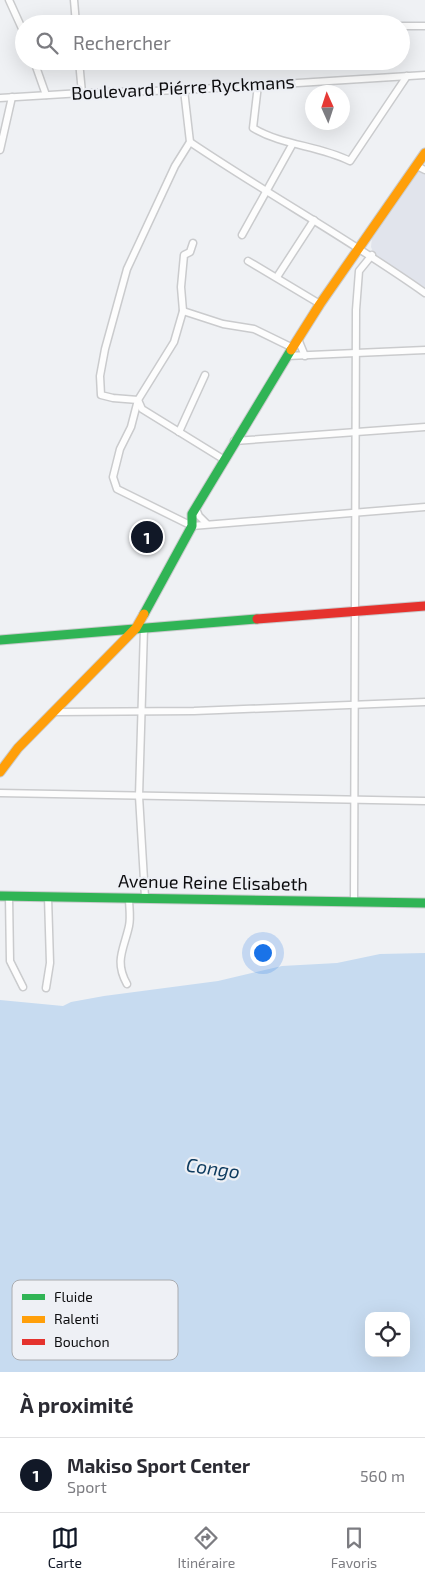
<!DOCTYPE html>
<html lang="fr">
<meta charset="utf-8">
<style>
body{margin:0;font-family:"Exo 2",sans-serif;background:#f2f2f3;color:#2b2b33}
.controls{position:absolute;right:15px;bottom:15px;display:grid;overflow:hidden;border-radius:10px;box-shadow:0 5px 20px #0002}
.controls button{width:45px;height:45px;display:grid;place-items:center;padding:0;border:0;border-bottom:1px solid #e1e1e2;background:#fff;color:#2b2b33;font:25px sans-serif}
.compass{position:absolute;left:305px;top:85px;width:45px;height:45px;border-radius:50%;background:#fff;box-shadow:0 5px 20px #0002;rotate:357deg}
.you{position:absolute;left:262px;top:952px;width:18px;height:18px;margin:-12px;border:4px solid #fff;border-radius:50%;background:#1a73e8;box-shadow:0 0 0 8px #1a73e833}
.badge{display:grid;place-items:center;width:32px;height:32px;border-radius:50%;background:#111827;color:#fff;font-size:16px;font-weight:700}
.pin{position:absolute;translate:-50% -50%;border:2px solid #fff;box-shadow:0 1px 5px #0006}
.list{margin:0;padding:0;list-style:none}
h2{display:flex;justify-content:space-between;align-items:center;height:65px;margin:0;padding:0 20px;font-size:21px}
h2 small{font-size:16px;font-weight:400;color:#7c7c81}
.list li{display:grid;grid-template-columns:32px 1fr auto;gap:15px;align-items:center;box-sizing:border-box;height:75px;padding:0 20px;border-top:1px solid #e1e1e2}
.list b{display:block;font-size:19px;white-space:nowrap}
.list p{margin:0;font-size:16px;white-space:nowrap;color:#7c7c81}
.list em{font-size:16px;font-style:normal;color:#7c7c81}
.icon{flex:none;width:28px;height:28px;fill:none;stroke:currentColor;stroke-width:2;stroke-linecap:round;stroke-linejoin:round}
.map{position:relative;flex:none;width:425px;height:1372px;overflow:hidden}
.search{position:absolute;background:#fff;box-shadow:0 5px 20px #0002;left:15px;right:15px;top:15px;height:55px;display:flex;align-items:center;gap:12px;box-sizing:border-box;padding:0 18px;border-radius:28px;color:#7c7c81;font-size:19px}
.sheet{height:140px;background:#fff}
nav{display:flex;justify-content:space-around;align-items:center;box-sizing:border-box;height:70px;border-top:1px solid #e1e1e2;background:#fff;font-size:14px;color:#7c7c81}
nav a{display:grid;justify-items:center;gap:2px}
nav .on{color:#111827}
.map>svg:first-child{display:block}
.built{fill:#e1e4ec}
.water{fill:#c7dbf0;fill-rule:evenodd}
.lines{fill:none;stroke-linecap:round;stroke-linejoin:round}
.street-casing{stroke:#cacbcd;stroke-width:9}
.fast-casing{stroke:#cacbcd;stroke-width:11}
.slow-casing{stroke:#cacbcd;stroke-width:11}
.jam-casing{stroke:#cacbcd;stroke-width:11}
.street{stroke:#fdfdfd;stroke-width:6}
.fast{stroke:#30b455;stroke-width:9}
.slow{stroke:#ff9f0a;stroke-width:9}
.jam{stroke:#e5322d;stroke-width:9}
.labels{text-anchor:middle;stroke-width:4.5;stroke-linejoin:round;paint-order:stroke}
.street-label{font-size:18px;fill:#0d0d0f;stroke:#eef0f5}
.water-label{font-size:19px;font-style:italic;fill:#0f3c60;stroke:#eef0f5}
.key{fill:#eef0f5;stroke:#aaacb0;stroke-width:1}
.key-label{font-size:14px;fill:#0d0d0f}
</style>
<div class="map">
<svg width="425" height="1372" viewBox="0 0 425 1372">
<rect width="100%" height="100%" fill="#eff1f4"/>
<polygon class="built" points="420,168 425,170 425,288 374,254 371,247 372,237"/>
<path class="water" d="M425 953V1372H0V1000L63 1006 71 1002 104 996 218 981 282 966 337 963 380 954ZM369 1316H406V1353H369Z"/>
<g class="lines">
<g class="street-casing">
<g id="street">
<polyline points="9,0 24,33"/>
<polyline points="74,0 76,24"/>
<polyline points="401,26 425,26"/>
<polyline points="34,61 46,95"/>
<polyline points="79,61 82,93"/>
<path d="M258 85 253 128C283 146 318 145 350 161L407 76"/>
<polyline points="0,98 82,93 184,90 425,75"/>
<path d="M190 142C267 194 349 239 425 293"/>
<polyline points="0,150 12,97"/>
<polyline points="417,166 425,170"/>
<polyline points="242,235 292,145"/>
<polyline points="193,243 190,252 184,255 181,287 183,311 174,342 138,400 131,427 120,449 113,477 117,489 192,526 425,507"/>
<polyline points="248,261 320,304"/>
<polyline points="277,277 314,220"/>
<polyline points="183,311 223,324 254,329 293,348"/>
<polyline points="298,339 305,356"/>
<polyline points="287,356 425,350"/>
<polyline points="138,400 113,398 101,395 100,376 105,349 127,269 175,166 190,142 184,90"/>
<polyline points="138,400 142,409 223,459"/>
<polyline points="179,432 205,375"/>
<polyline points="234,441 425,427"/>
<polyline points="196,509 199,516 207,524"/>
<polyline points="144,628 139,796 145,897"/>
<polyline points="54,712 194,711 425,702"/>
<polyline points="0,793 425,801"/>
<polyline points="9,896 10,961 23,987"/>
<polyline points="354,902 356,310 359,271 372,255"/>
<path d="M127 984C114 961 124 949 129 926 131 917 129 907 129 898"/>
<polyline points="46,988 50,963 48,897"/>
</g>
</g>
<g class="fast-casing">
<g id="fast">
<polyline points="144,614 192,526 192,514 291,350"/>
<polyline points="0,640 257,619"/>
<polyline points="0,896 425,903"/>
</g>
</g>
<g class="slow-casing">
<g id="slow">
<polyline points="291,350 320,304 425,153"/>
<polyline points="0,772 18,748 136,628 144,614"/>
</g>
</g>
<g class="jam-casing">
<polyline id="jam" points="257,619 425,606"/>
</g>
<use href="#street" class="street"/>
<use href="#fast" class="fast"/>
<use href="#slow" class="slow"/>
<use href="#jam" class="jam"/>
</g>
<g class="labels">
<g class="street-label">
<text transform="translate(183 88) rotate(-3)" y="6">Boulevard Piérre Ryckmans</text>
<text transform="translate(213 883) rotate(1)" y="6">Avenue Reine Elisabeth</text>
</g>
<g class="water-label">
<text transform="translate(213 1168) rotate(8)" y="7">Congo</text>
</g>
</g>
<rect x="12" y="1280" width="166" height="80" rx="8" class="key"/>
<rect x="22" y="1294" width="23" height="6" fill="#30b455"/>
<rect x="22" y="1316" width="23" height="7" fill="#ff9f0a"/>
<rect x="22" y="1339" width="23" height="6" fill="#e5322d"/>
<g class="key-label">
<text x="54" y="1302">Fluide</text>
<text x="54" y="1324">Ralenti</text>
<text x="54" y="1347">Bouchon</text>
</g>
</svg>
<div class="controls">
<button><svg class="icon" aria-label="locate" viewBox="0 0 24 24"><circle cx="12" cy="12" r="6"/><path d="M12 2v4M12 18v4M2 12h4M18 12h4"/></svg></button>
</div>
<svg class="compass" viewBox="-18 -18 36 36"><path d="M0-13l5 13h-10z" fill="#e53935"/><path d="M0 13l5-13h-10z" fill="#7c7c81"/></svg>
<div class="you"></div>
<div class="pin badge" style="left:147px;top:537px">1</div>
<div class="search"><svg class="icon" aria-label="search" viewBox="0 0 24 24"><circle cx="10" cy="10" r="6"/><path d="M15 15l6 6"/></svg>Rechercher</div>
</div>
<section class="sheet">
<h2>À proximité<small></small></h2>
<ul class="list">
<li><span class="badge">1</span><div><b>Makiso Sport Center</b><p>Sport</p></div><em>560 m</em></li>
</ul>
</section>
<nav>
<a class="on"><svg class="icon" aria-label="map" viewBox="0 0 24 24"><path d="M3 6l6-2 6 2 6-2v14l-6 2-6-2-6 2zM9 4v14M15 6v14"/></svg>Carte</a>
<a><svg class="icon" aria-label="directions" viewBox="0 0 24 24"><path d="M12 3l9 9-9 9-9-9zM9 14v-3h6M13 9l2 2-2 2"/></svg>Itinéraire</a>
<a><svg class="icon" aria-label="saved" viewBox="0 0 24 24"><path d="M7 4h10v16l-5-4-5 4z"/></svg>Favoris</a>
</nav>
